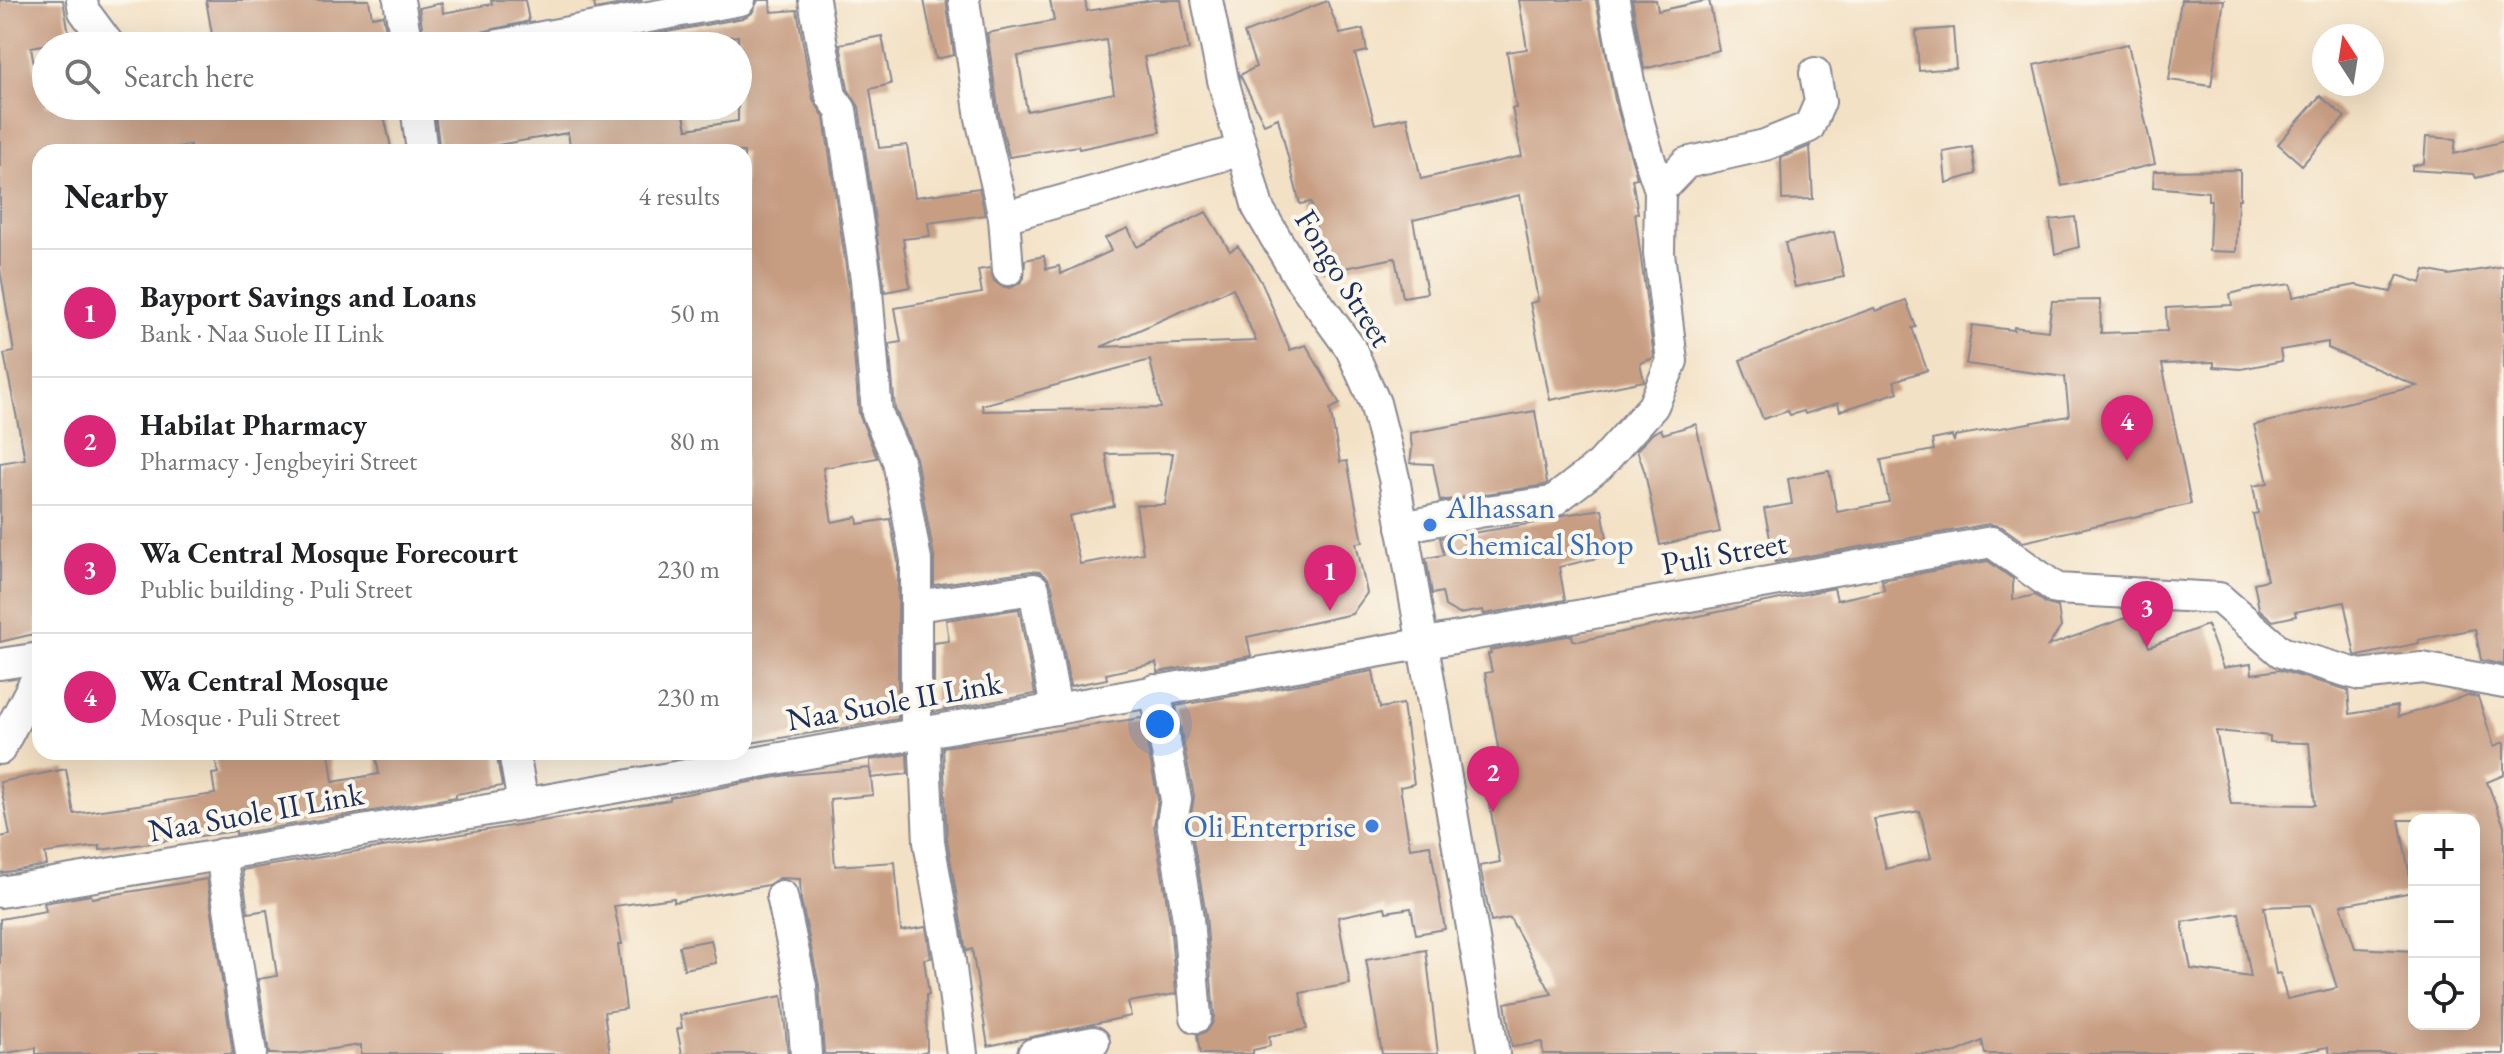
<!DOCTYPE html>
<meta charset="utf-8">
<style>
body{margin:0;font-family:"EB Garamond",serif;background:#f6f6f6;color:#202124}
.controls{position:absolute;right:24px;bottom:24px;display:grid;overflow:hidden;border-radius:16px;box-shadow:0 8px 32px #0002}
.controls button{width:72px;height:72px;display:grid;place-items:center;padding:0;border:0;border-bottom:2px solid #e0e0e0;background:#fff;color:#202124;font:40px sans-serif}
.compass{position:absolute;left:2312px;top:24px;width:72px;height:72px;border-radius:50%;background:#fff;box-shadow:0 8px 32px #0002;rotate:348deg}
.you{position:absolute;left:1160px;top:724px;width:28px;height:28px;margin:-20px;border:6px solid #fff;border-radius:50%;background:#1a73e8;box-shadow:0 0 0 12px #1a73e833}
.badge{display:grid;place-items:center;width:52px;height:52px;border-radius:50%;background:#db2777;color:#fff;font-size:26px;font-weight:700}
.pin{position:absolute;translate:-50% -66px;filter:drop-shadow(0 2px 4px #0008)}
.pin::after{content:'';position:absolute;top:42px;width:28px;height:24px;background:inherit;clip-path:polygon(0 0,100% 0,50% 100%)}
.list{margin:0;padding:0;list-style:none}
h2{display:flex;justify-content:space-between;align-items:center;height:104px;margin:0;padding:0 32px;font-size:34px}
h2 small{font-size:26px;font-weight:400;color:#757577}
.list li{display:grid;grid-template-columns:52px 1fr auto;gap:24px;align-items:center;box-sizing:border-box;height:128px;padding:0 32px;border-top:2px solid #e0e0e0}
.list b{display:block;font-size:30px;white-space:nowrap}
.list p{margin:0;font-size:26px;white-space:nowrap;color:#757577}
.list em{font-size:26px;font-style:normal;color:#757577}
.icon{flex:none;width:44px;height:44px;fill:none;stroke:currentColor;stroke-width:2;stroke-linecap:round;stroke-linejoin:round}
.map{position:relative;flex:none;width:2504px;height:1054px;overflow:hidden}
.search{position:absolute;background:#fff;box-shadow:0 8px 32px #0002;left:32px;top:32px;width:720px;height:88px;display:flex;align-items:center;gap:20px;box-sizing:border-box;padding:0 28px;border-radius:44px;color:#757577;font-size:30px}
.panel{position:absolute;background:#fff;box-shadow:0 8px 32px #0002;left:32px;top:144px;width:720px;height:616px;border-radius:24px}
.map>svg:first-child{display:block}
.building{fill:#c89e83;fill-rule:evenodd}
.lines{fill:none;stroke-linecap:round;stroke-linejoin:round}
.minor-casing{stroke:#878892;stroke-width:34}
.minor{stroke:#fff;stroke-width:30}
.shop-dot{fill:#3f7fe0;stroke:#fbf7ec;stroke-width:3}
.labels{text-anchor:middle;stroke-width:8;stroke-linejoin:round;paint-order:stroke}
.street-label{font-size:32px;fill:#1b2f5e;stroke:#fbf7ec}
.shop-label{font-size:32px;fill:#366cbe;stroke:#fbf7ec;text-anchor:start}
</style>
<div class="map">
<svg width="2504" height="1054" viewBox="0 0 2504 1054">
<rect width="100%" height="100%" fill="#fbf7ec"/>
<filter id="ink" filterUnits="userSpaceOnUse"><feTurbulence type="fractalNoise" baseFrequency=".0125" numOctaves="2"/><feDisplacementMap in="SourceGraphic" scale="16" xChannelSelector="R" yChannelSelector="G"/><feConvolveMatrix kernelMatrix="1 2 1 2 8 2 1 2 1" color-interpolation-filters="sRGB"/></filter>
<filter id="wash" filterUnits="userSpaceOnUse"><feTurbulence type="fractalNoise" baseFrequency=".006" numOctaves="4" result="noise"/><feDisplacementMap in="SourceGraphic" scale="32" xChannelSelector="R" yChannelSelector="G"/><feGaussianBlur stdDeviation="1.8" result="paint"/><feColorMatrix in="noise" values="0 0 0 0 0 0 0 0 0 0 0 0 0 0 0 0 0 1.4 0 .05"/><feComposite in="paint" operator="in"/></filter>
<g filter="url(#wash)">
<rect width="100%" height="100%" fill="#f3e1c5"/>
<g id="blocks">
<g class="building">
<polygon points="0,0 63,0 70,40 31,47 38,90 46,89 46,106 382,106 392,152 191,152 190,145 149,152 40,152 40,618 36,619 38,633 0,642 0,463 25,459 4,354 14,352 0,269"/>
<polygon points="206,0 369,0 372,17 383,15 389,46 214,46"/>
<polygon points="491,0 525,0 529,21 425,45 419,8 442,3 443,13 492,4"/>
<polygon points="594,0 642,0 595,9"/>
<polygon points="758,0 770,0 771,12 797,10 813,99 824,117 848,281 859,414 877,458 823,468 832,522 857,517 858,524 890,519 898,562 898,719 744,744 744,152 571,152 568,133 457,152 440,152 434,106 682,106 687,129 738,121 738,36 671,41 672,46 602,44 743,18 752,13"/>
<polygon points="924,0 946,0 954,55 936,59"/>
<path d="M1050 0H1085L1087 11 1153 0H1181L1189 50 1144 57 1160 132 1079 149 1078 146 1009 157 999 115 987 33 1054 21ZM1106 40 1114 93 1027 111 1018 56Z"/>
<polygon points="1519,0 1596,0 1615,100 1637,178 1632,179 1638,213 1635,213 1654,358 1640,363 1644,381 1550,400 1530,303 1538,301 1520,195 1413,220 1427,293 1403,297 1395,258 1324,272 1311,202 1300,204 1278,118 1264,124 1240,75 1256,67 1244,33 1327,1 1340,34 1363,29 1367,51 1355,54 1375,124 1407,117 1421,179 1522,156 1512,108 1516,108 1507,52 1527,49"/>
<polygon points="1632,0 1656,0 1658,11 1709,0 1719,50 1644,69"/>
<polygon points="2181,0 2224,0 2211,86 2169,80"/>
<polygon points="1953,28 1956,68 1919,71 1916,31"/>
<polygon points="882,36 891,84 870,89 879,148 907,145 915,197 979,188 985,215 928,223 930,236 903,239 910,287 885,292 859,107 848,89 840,44"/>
<polygon points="2128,44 2155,164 2062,186 2034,65"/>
<polygon points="2320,96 2345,117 2302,165 2278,144"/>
<polygon points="2426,137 2456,139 2454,154 2504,141 2504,171 2476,178 2474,174 2412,170 2412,166 2424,163"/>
<polygon points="1810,146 1813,199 1782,200 1781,158"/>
<polygon points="1972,147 1976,174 1946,183 1943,152"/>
<polygon points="2240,170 2240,199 2238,199 2236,252 2209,251 2211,200 2208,200 2208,192 2153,187 2154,171"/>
<path d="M1206 212 1230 251 1238 246 1251 264 1263 285 1290 350 1306 345 1340 404 1330 409 1340 462 1347 461 1363 542 1356 543 1367 593 1352 614 1247 637 1251 656 1158 672 1156 663 1106 674 1107 679 1070 686 1052 586 1047 577 1040 572 1031 571 934 585V557L916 458 895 409 889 344 901 342 895 308 982 293 978 270 990 268 994 281 1001 286 1010 288 1019 284 1024 278 1025 260 1044 256 1046 269 1059 266 1061 274 1111 251 1105 238 1128 228 1137 247ZM1233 288 1256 341 1101 347ZM1150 360 1161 408 983 411 982 405ZM1173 453 1165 505H1136L1143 553 1080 564 1069 516 1114 506 1106 454Z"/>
<polygon points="2075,217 2079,247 2055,254 2050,220"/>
<polygon points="1834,232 1844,277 1795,287 1785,243"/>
<polygon points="2504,266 2504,665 2481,660 2475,629 2418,640 2419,643 2359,656 2355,655 2344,602 2295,612 2296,616 2273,621 2259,609 2254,583 2267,580 2253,514 2258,513 2253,486 2268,483 2254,425 2417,386 2328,348 2328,342 2280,350 2282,361 2241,369 2214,367 2214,362 2162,364 2191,504 2023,542 2002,527 1989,524 1775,562 1764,509 1792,504 1788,479 1829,471 1837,512 1889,502 1881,460 1934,450 1932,440 1952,436 1954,442 1955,436 2069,416 2065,377 1966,364 1972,325 2014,330 2014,327 2048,331 2052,301 2100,300 2101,333 2167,331 2166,308 2232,305 2230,294 2246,290 2291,284 2293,297 2356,285 2391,292 2398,275 2421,283 2425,270 2449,275"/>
<polygon points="1906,300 1916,327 1912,328 1927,370 1894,381 1898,392 1840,411 1838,403 1805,414 1804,411 1790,415 1788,411 1763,419 1740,360 1852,316 1874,308 1876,311"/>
<polygon points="1535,411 1547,483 1545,485 1440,501 1433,464 1410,463 1412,448 1410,433"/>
<polygon points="1696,424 1720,532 1660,545 1645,473 1637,450 1653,433 1661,429 1663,434"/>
<polygon points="1602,509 1610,555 1559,567 1565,600 1484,614 1483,610 1459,614 1445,606 1442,592 1432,594 1426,558 1444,555 1440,538 1554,520 1564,515"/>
<path d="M1988 561 2013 579V600L2035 595 2047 604 2058 607 2061 627 2048 646 2136 614 2149 647 2207 625 2223 668 2251 664 2252 674 2279 670 2348 690 2350 714 2397 706 2398 717 2468 695 2478 697 2494 746 2504 742V775L2487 782 2504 826V1054H2330L2328 1047 2293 1054H1985L1982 1041 1952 1054H1543L1542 1042 1512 1047 1505 1003 1552 994 1510 918 1491 922 1480 866 1500 862 1483 768 1501 765 1485 673 1492 672 1488 654 1491 653 1490 650 1572 635 1573 640 1579 641 1834 588 1837 600 1884 590 1882 580ZM2216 731 2270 736V742L2309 743 2315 805 2231 804ZM1920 811 1931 858 1886 869 1874 819ZM2399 820H2474V1024H2414V951L2355 948 2341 905 2413 892ZM2311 905 2337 988 2287 999 2280 973 2276 974 2264 907ZM2239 913 2251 977 2191 969 2182 922Z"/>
<polygon points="1019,609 1035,694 934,712 934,643 949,641 946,620"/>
<polygon points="1373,671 1380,708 1403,704 1414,784 1400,787 1410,848 1430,845 1445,929 1416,934 1411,908 1386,912 1385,907 1338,917 1350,984 1300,993 1307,1029 1269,1036 1270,1046 1253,1050 1253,1054 1200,1054 1197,1035 1207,1031 1212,1024 1214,1016 1206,916 1190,822 1194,796 1176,706"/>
<polygon points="1142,718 1158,799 1154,825 1170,921 1176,994 1128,1002 1131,1016 988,1046 972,949 966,951 947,840 943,747"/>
<polygon points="214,752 329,752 333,782 379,774 375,752 496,752 502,786 456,794 456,797 236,834 236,831 100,850 100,846 45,853 47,865 0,873 0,837 10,835 0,782 66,769 74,814 215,794 212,774 218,773"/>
<polygon points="907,754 908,774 871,778 870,760"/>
<polygon points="870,768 873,795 830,799 835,866 895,862 901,931 926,927 931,958 924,959 929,995 926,995 927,1051 915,1054 824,1054 819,985 801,900 800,879 779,878 768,885 674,902 674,898 614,906 622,944 618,944 626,1009 604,1012 610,1054 361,1054 361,1045 297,1054 269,1054 258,979 277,976 267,910 248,913 242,870 670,800 670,797 787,775"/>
<polygon points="207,879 233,1054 36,1054 36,1048 0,1054 0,919 46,911 44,903 91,895 92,898"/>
<polygon points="711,940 716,963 684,969 679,946"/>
<polygon points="1426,950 1438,1054 1382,1054 1366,960"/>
<polygon points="782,996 788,1054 682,1054 677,1029 682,1028 680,1015"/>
</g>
</g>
</g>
<g filter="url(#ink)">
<use href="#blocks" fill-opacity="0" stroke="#878892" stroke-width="2"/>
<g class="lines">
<g class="minor-casing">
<g id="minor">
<polyline points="82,0 84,11 110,46"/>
<polyline points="399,0 407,46"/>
<polyline points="814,0 831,96 841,110 866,279 877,413 898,461 916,560 916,734"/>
<polyline points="964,0 981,118 1004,217"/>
<polyline points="1207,0 1223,80 1258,208 1298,276 1351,349 1375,403 1394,478 1494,1054"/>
<path d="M1614 0C1624 66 1637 127 1660 190"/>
<polyline points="494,46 740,0"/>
<polyline points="416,106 422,152"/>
<polyline points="1008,270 1004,217 1242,150"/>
<polyline points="1402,527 1479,512 1552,502 1600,465 1653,406 1672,361 1659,253 1660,190 1686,163 1765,145 1809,127 1820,102 1815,73"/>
<polyline points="916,606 1034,589 1056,709"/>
<polyline points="0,664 40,658"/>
<polyline points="1155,690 1176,799 1172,822 1188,919 1196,1017"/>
<polyline points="924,732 929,842 950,961 962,1054"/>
<polyline points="0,749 40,672"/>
<polyline points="514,752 523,804"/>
<polyline points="221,854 251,1054"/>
<polyline points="0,892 523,804 1992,542 2057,589 2219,598 2281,652 2360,675 2422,668 2504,683"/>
<polyline points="782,896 801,986 806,1054"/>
<polyline points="1033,1054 1094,1042"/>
</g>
</g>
<use href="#minor" class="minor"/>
</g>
</g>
<g class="shop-dot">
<circle cx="1430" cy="525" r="8"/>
<circle cx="1372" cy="826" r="8"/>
</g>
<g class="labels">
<g class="street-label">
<text transform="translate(1344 278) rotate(58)" y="11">Fongo Street</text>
<text transform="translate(1724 553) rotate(-10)" y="11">Puli Street</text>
<text transform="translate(894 701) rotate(-10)" y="11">Naa Suole II Link</text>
<text transform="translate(256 812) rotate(-10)" y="11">Naa Suole II Link</text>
</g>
<g class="shop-label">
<text x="1446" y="518">Alhassan<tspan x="1446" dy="37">Chemical Shop</tspan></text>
<text x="1356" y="837" text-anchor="end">Oli Enterprise</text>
</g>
</g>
</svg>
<div class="controls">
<button>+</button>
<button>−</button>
<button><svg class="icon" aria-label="locate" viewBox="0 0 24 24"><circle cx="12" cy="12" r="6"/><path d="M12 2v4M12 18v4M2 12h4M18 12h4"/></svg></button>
</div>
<svg class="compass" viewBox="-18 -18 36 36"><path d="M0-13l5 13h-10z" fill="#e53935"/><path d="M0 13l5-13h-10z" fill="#757577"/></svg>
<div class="you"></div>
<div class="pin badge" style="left:1330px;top:611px">1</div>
<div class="pin badge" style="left:1493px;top:812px">2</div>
<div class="pin badge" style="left:2147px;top:647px">3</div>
<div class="pin badge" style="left:2127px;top:461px">4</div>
<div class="search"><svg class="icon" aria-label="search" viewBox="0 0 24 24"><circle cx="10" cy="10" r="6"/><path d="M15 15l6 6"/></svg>Search here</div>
<section class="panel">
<h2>Nearby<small>4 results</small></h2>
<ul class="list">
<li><span class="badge">1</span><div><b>Bayport Savings and Loans</b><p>Bank · Naa Suole II Link</p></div><em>50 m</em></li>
<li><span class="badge">2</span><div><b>Habilat Pharmacy</b><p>Pharmacy · Jengbeyiri Street</p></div><em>80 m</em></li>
<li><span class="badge">3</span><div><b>Wa Central Mosque Forecourt</b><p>Public building · Puli Street</p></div><em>230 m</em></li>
<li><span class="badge">4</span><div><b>Wa Central Mosque</b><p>Mosque · Puli Street</p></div><em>230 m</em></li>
</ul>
</section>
</div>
